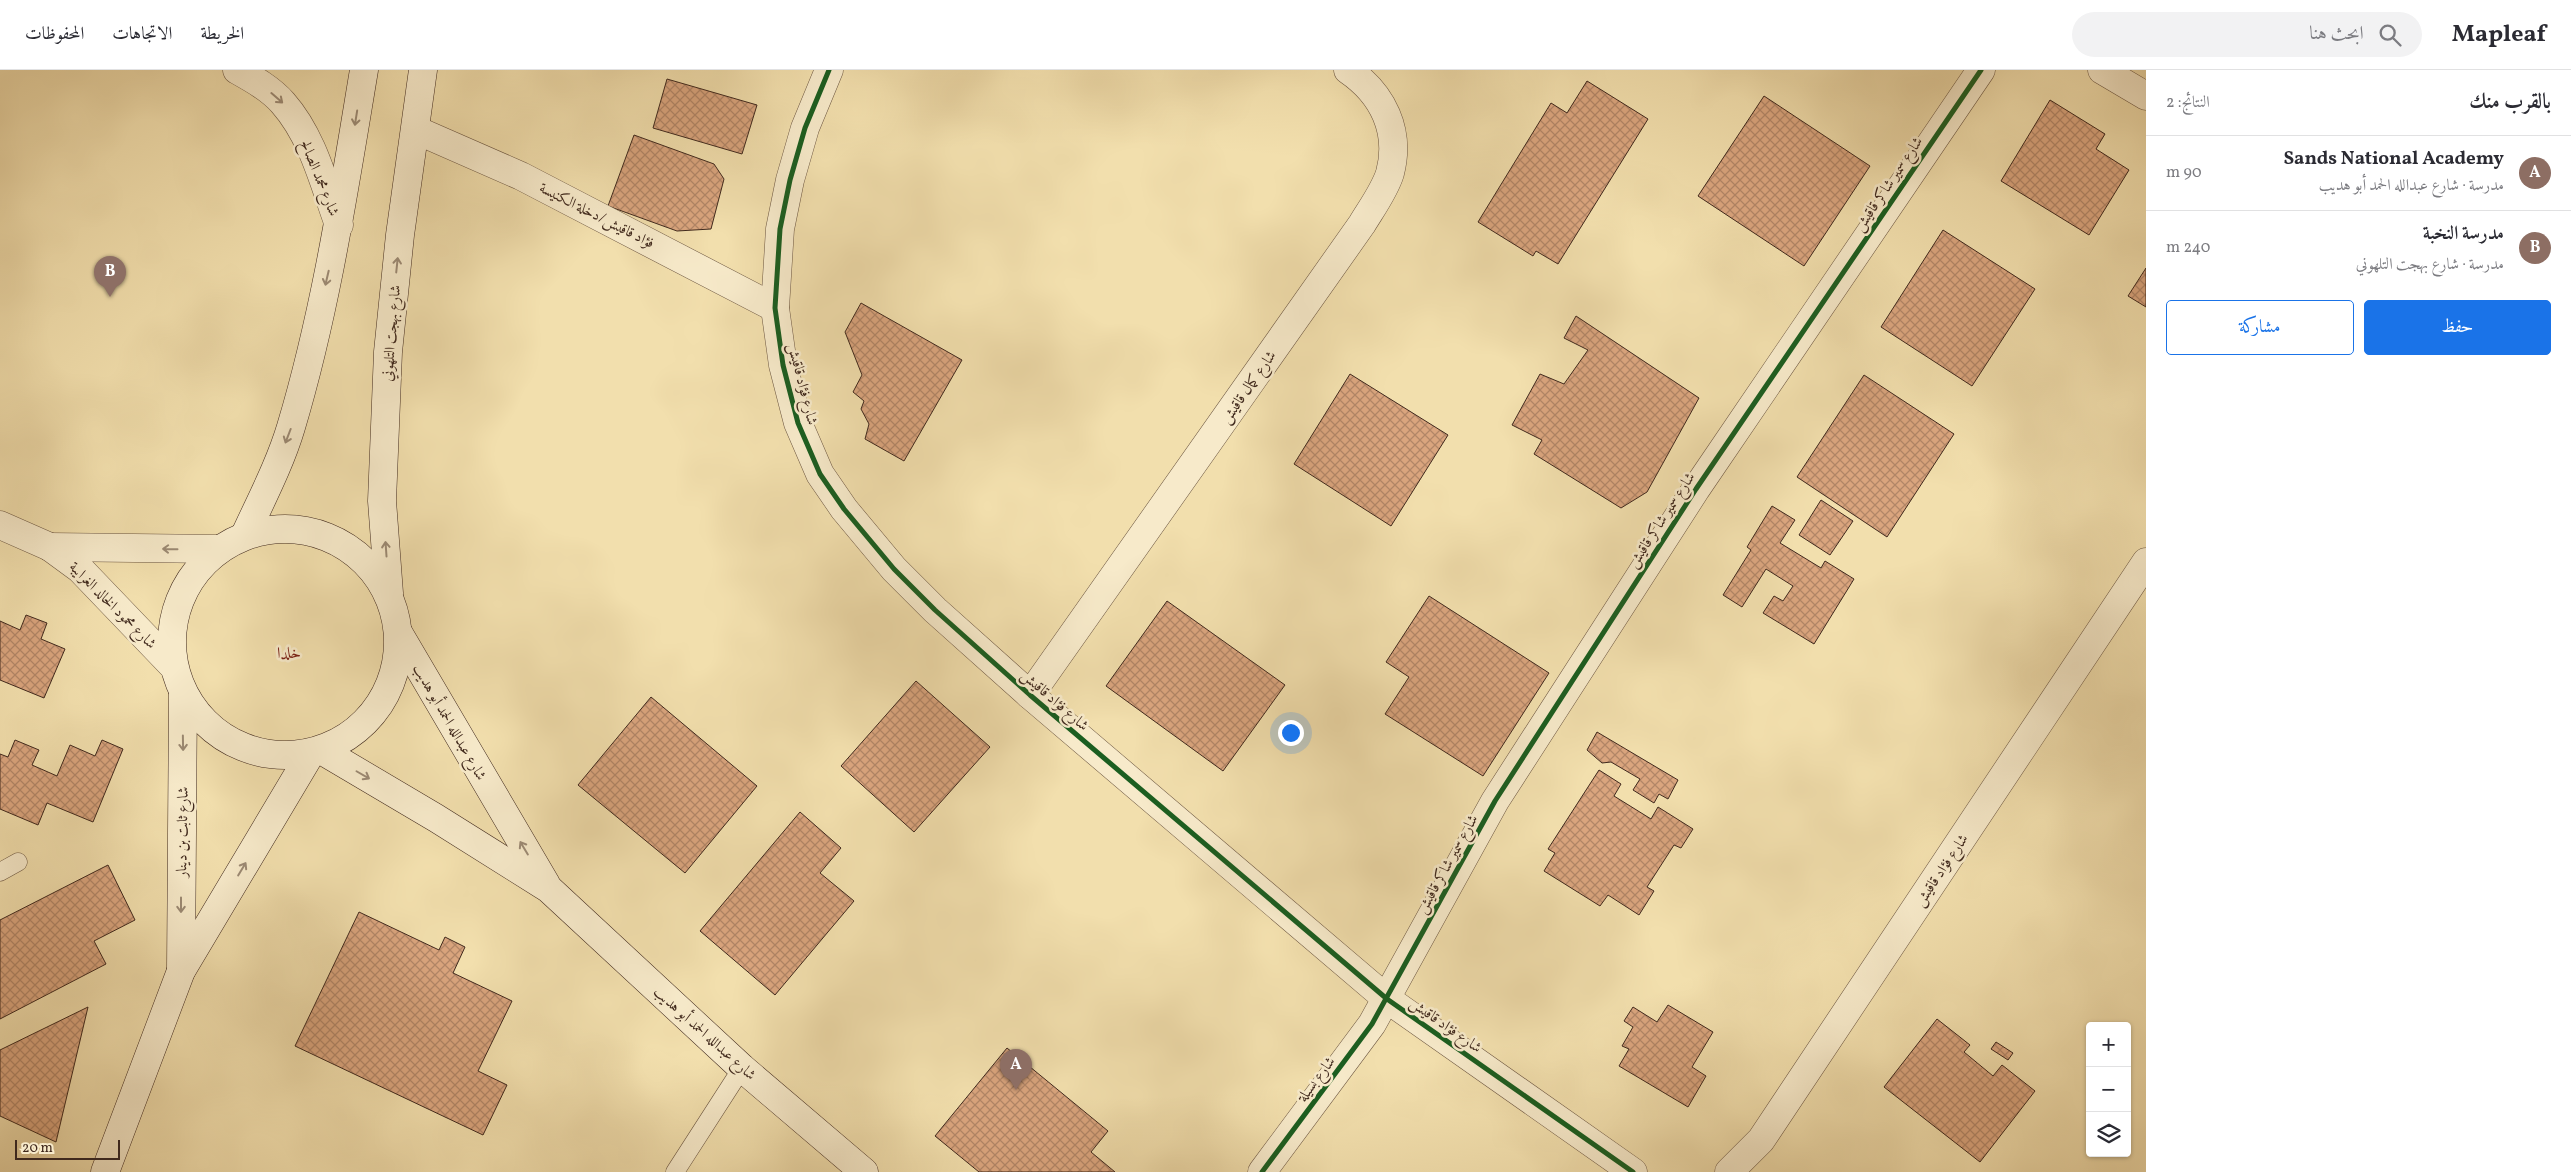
<!DOCTYPE html>
<html lang="ar">
<meta charset="utf-8">
<style>
body{margin:0;font-family:Vollkorn,Amiri,serif;background:#f2f2f3;color:#2b2b33;direction:rtl}
.controls{position:absolute;right:15px;bottom:15px;display:grid;overflow:hidden;border-radius:5px;box-shadow:0 1px 4px #0004}
.controls button{width:45px;height:45px;display:grid;place-items:center;padding:0;border:0;border-bottom:1px solid #e1e1e2;background:#fff;color:#2b2b33;font:25px sans-serif}
.scale{position:absolute;left:15px;bottom:12px;width:105px;box-sizing:border-box;padding-left:5px;border:2px solid #40291d;border-top:0;font-size:14px;line-height:18px;white-space:nowrap;color:#40291d;-webkit-text-stroke:4px #f7eaca;paint-order:stroke}
.you{position:absolute;left:1290px;top:662px;width:18px;height:18px;margin:-12px;border:4px solid #fff;border-radius:50%;background:#1a73e8;box-shadow:0 0 0 8px #1a73e833}
.badge{display:grid;place-items:center;width:32px;height:32px;border-radius:50%;background:#1a73e8;color:#fff;font-size:16px;font-weight:700}
.pin{position:absolute;translate:-50% -41px;filter:drop-shadow(0 1px 2px #0008)}
.pin::after{content:'';position:absolute;top:26px;width:18px;height:15px;background:inherit;clip-path:polygon(0 0,100% 0,50% 100%)}
.list{margin:0;padding:0;list-style:none}
h2{display:flex;justify-content:space-between;align-items:center;height:65px;margin:0;padding:0 20px;font-size:21px}
h2 small{font-size:16px;font-weight:400;color:#7c7c81}
.list li{display:grid;grid-template-columns:32px 1fr auto;gap:15px;align-items:center;box-sizing:border-box;height:75px;padding:0 20px;border-top:1px solid #e1e1e2}
.list b{display:block;font-size:19px;white-space:nowrap}
.list p{margin:0;font-size:16px;white-space:nowrap;color:#7c7c81}
.list em{font-size:16px;font-style:normal;color:#7c7c81}
.actions{display:flex;gap:10px;padding:15px 20px}
.actions a{flex:1;padding:11px 0;border:1px solid #1a73e8;border-radius:5px;text-align:center;font-size:18px;color:#1a73e8}
.actions .main{background:#1a73e8;color:#fff}
.icon{flex:none;width:28px;height:28px;fill:none;stroke:currentColor;stroke-width:2;stroke-linecap:round;stroke-linejoin:round}
.map{position:relative;flex:none;width:2146px;height:1102px;overflow:hidden;direction:ltr}
header{display:flex;align-items:center;gap:30px;box-sizing:border-box;height:70px;padding:0 25px;background:#fff;border-bottom:1px solid #e1e1e2}
header strong{font-size:24px}
nav{display:flex;gap:28px;margin-inline-start:auto;font-size:18px}
.search{width:350px;height:45px;background:#f2f2f3;display:flex;align-items:center;gap:12px;box-sizing:border-box;padding:0 18px;border-radius:28px;color:#7c7c81;font-size:19px}
main{display:flex}
aside{flex:1;background:#fff}
.map>svg:first-child{display:block}
.building{fill:url(#building-cross-hatch);stroke:#40291d}
.lines{fill:none;stroke-linecap:round;stroke-linejoin:round}
.lane-casing{stroke:#6c5641;stroke-width:19}
.street-casing{stroke:#6c5641;stroke-width:29}
.secondary-casing{stroke:#40291d;stroke-width:29}
.lane{stroke:#f7eaca;stroke-width:18}
.street{stroke:#f7eaca;stroke-width:28}
.secondary{stroke:#f7eaca;stroke-width:28}
.cycleway-casing{stroke:#f7eaca;stroke-width:8}
.cycleway{stroke:#1b5e20;stroke-width:5}
.oneway{stroke:#9c8a74}
.labels{text-anchor:middle;stroke-width:5;stroke-linejoin:round;paint-order:stroke}
.street-label{font-size:15px;fill:#40291d;stroke:#f7eaca}
.neighbourhood-label{font-size:16px;fill:#7a1f14;stroke:#f7eaca}
</style>
<header>
<strong>Mapleaf</strong>
<div class="search"><svg class="icon" aria-label="search" viewBox="0 0 24 24"><circle cx="10" cy="10" r="6"/><path d="M15 15l6 6"/></svg>ابحث هنا</div>
<nav><a>الخريطة</a><a>الاتجاهات</a><a>المحفوظات</a></nav>
</header>
<main>
<aside>
<h2>بالقرب منك<small>النتائج: 2</small></h2>
<ul class="list">
<li><span class="badge" style="background:#8d6e63">A</span><div><b>Sands National Academy</b><p>مدرسة · شارع عبدالله الحمد أبو هديب</p></div><em>90 m</em></li>
<li><span class="badge" style="background:#8d6e63">B</span><div><b>مدرسة النخبة</b><p>مدرسة · شارع بهجت التلهوني</p></div><em>240 m</em></li>
</ul>
<div class="actions"><a class="main">حفظ</a><a>مشاركة</a></div>
</aside>
<div class="map">
<svg width="2146" height="1102" viewBox="0 0 2146 1102">
<defs>
<pattern id="building-cross-hatch" width="8" height="8" patternUnits="userSpaceOnUse" patternTransform="scale(1.25)"><rect width="8" height="8" fill="#daa57e"/><path d="M0 0l8 8M0 8l8-8" fill="none" stroke="#b28667"/></pattern>
</defs>
<rect width="100%" height="100%" fill="#f2dfad"/>
<filter id="stains"><feTurbulence type="fractalNoise" baseFrequency=".004" numOctaves="4"/><feColorMatrix values="0 0 0 0 .2 0 0 0 0 .09 0 0 0 0 .02 0 0 0 .5 -.17"/></filter>
<radialGradient id="worn" r=".72"><stop offset=".6" stop-color="#630" stop-opacity="0"/><stop offset="1" stop-color="#630" stop-opacity=".3"/></radialGradient>
<g class="building">
<polygon points="667,9 757,35 742,84 653,58"/>
<polygon points="1587,11 1648,49 1558,194 1536,181 1533,186 1478,152 1551,33 1567,43"/>
<polygon points="1764,26 1870,96 1804,196 1698,126"/>
<polygon points="2050,30 2105,64 2096,79 2129,100 2089,165 2001,111"/>
<polygon points="634,65 714,94 724,109 711,159 677,161 608,136"/>
<polygon points="1943,160 2035,219 1972,316 1881,257"/>
<polygon points="2146,198 2146,237 2128,226"/>
<polygon points="861,233 962,290 904,391 865,369 869,354 861,339 864,331 853,322 862,305 845,262"/>
<polygon points="1576,246 1699,328 1647,422 1621,438 1534,384 1542,370 1512,355 1540,304 1564,314 1588,280 1564,268"/>
<polygon points="1350,304 1448,365 1391,456 1294,394"/>
<polygon points="1864,305 1954,364 1887,467 1797,407"/>
<polygon points="1821,430 1853,451 1830,485 1799,465"/>
<polygon points="1772,436 1795,450 1780,473 1821,498 1825,491 1854,509 1814,574 1763,543 1774,526 1783,531 1793,516 1766,499 1742,537 1723,525 1751,480 1747,477"/>
<polygon points="1429,526 1549,603 1483,706 1385,644 1409,607 1386,592"/>
<polygon points="1167,531 1285,615 1223,701 1106,616"/>
<polygon points="26,545 47,553 41,569 65,579 44,628 0,610 0,551 20,560"/>
<polygon points="916,611 990,677 914,762 841,696"/>
<polygon points="651,627 757,716 685,803 578,715"/>
<polygon points="1597,662 1678,710 1668,729 1659,724 1654,733 1633,720 1640,709 1611,692 1602,693 1587,680"/>
<polygon points="15,670 39,680 32,695 57,706 70,675 95,686 102,670 123,679 93,752 47,733 38,755 0,739 0,684 8,687"/>
<polygon points="1599,700 1621,714 1614,726 1651,749 1658,737 1693,759 1681,778 1674,775 1647,817 1654,821 1639,845 1608,825 1600,836 1544,801 1555,783 1548,779"/>
<polygon points="800,742 841,778 820,803 854,831 775,925 700,861"/>
<polygon points="108,795 135,850 94,871 106,894 0,949 0,850"/>
<polygon points="359,842 439,880 445,867 465,877 453,903 512,931 478,1001 507,1015 483,1065 295,976"/>
<polygon points="1668,935 1713,962 1692,997 1706,1006 1688,1037 1619,996 1629,979 1622,976 1633,957 1624,951 1633,937 1657,952"/>
<polygon points="88,937 56,1072 0,1046 0,980"/>
<polygon points="1937,949 1970,975 1964,982 1993,1006 2002,995 2035,1021 1980,1092 1884,1017"/>
<polygon points="1996,972 2013,983 2008,990 1991,979"/>
<polygon points="1007,978 1108,1061 1091,1082 1115,1102 979,1102 935,1066"/>
</g>
<g class="lines">
<g class="lane-casing">
<g id="lane">
<polyline points="0,802 18,792"/>
<polyline points="675,1102 742,998"/>
</g>
</g>
<g class="street-casing">
<g id="street">
<path d="M237 0C253 9 271 19 283 33 313 67 324 114 339 155"/>
<polyline points="829,0 805,58 790,110 780,159 775,238 783,295 798,353 820,404 844,439 894,499 935,540 1030,625 1387,929 1633,1102"/>
<polyline points="2102,0 2146,26"/>
<polyline points="416,60 521,106 775,238"/>
<polyline points="0,455 50,477 80,499 173,596"/>
<polyline points="50,477 218,479"/>
<path d="M1030 625 1362 154C1371 139 1385 120 1390 103 1401 61 1383 24 1348 0"/>
<polyline points="1262,1102 1372,954 1495,731 1696,419 1981,0"/>
<polyline points="1729,1102 1761,1070 2146,492"/>
</g>
</g>
<g class="secondary-casing">
<g id="secondary">
<circle cx="285" cy="572" r="113"/>
<path d="M245 465C261 430 280 394 291 357 326 240 344 120 364 0"/>
<polyline points="389,523 382,431 388,282 400,165 423,0"/>
<polyline points="398,562 546,814"/>
<polyline points="321,680 436,748 549,819 742,998 864,1102"/>
<polyline points="181,901 183,624"/>
<polyline points="105,1102 181,901 311,683"/>
</g>
</g>
<use href="#lane" class="lane"/>
<use href="#street" class="street"/>
<use href="#secondary" class="secondary"/>
<g class="cycleway-casing">
<g id="cycleway">
<polyline points="829,0 805,58 790,110 780,159 775,238 783,295 798,353 820,404 844,439 894,499 935,540 1030,625 1387,929 1633,1102"/>
<polyline points="1262,1102 1372,954 1495,731 1696,419 1981,0"/>
</g>
</g>
<use href="#cycleway" class="cycleway"/>
</g>
<defs><path id="oneway-shaft" d="M-6 0H5M1.5-3L5.5 0L1.5 3" fill="none" stroke-width="1.6" stroke-linecap="round" stroke-linejoin="round" transform="scale(1.25)"/></defs>
<g class="oneway">
<use href="#oneway-shaft" transform="translate(277 28) rotate(41)"/>
<use href="#oneway-shaft" transform="translate(356 48) rotate(99)"/>
<use href="#oneway-shaft" transform="translate(397 195) rotate(-84)"/>
<use href="#oneway-shaft" transform="translate(327 208) rotate(103)"/>
<use href="#oneway-shaft" transform="translate(288 366) rotate(111)"/>
<use href="#oneway-shaft" transform="translate(170 479) rotate(-179)"/>
<use href="#oneway-shaft" transform="translate(386 479) rotate(-94)"/>
<use href="#oneway-shaft" transform="translate(183 673) rotate(89)"/>
<use href="#oneway-shaft" transform="translate(363 705) rotate(30)"/>
<use href="#oneway-shaft" transform="translate(524 778) rotate(-121)"/>
<use href="#oneway-shaft" transform="translate(242 799) rotate(-59)"/>
<use href="#oneway-shaft" transform="translate(181 835) rotate(90)"/>
</g>
<g class="labels">
<g class="street-label">
<text transform="translate(320 108) rotate(68)" y="5">شارع محمد الصالح</text>
<text transform="translate(1888 114) rotate(-56)" y="5">شارع سمير شاكر قاقيش</text>
<text transform="translate(597 145) rotate(27)" y="5">فؤاد قاقيش/دخلة الكنيسة</text>
<text transform="translate(391 263) rotate(-85)" y="5">شارع بهجت التلهوني</text>
<text transform="translate(803 314) rotate(76)" y="5">شارع فؤاد قاقيش</text>
<text transform="translate(1248 317) rotate(-55)" y="5">شارع كمال قاقيش</text>
<text transform="translate(1661 450) rotate(-57)" y="5">شارع سمير شاكر قاقيش</text>
<text transform="translate(113 535) rotate(45)" y="5">شارع محمود الخالد الغرايبة</text>
<text transform="translate(1055 630) rotate(41)" y="5">شارع فؤاد قاقيش</text>
<text transform="translate(450 652) rotate(60)" y="5">شارع عبدالله الحمد أبو هديب</text>
<text transform="translate(182 762) rotate(-89)" y="5">شارع ثابت بن دينار</text>
<text transform="translate(1447 794) rotate(-61)" y="5">شارع سمير شاكر قاقيش</text>
<text transform="translate(1941 800) rotate(-56)" y="5">شارع فؤاد قاقيش</text>
<text transform="translate(1446 955) rotate(35)" y="5">شارع فؤاد قاقيش</text>
<text transform="translate(705 963) rotate(42)" y="5">شارع عبدالله الحمد أبو هديب</text>
<text transform="translate(1316 1009) rotate(-53)" y="5">شارع بسيلة</text>
</g>
<g class="neighbourhood-label">
<text x="289" y="588">خلدا</text>
</g>
</g>
<rect width="100%" height="100%" filter="url(#stains)"/>
<rect width="100%" height="100%" fill="url(#worn)"/>
</svg>
<div class="controls">
<button>+</button>
<button>−</button>
<button><svg class="icon" aria-label="layers" viewBox="0 0 24 24"><path d="M12 4l9 5-9 5-9-5zM3 14l9 5 9-5"/></svg></button>
</div>
<div class="scale">20 m</div>
<div class="you"></div>
<div class="pin badge" style="left:1016px;top:1020px;background:#8d6e63">A</div>
<div class="pin badge" style="left:110px;top:227px;background:#8d6e63">B</div>
</div>
</main>
